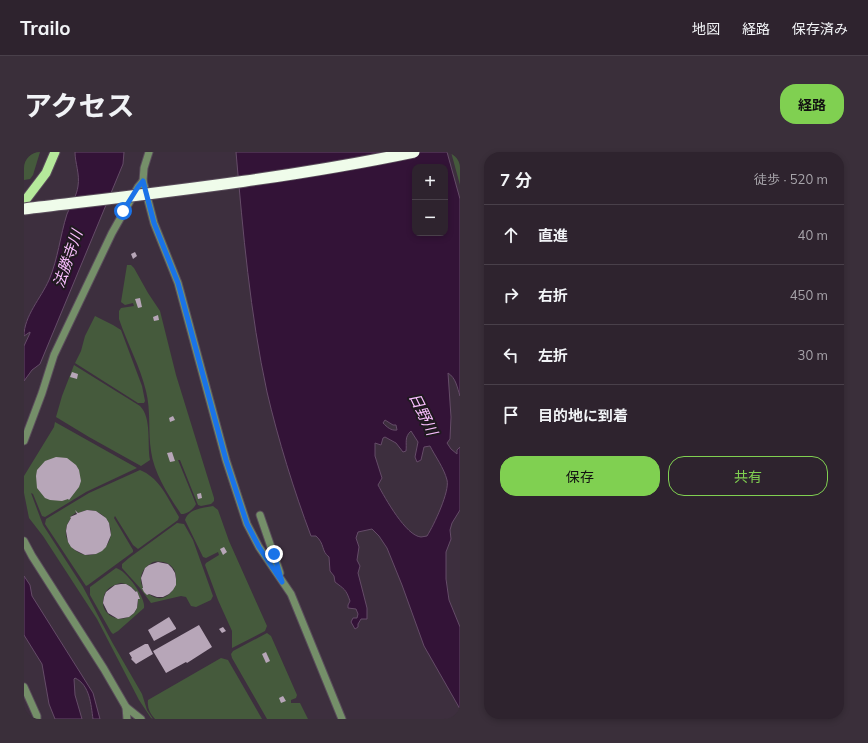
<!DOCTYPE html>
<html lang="ja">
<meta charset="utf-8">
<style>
body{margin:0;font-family:Mulish,"Noto Sans JP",sans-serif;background:#3a2f3a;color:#f1f3f6}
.controls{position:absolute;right:12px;top:12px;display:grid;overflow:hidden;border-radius:8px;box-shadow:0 2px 6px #0003}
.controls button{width:36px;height:36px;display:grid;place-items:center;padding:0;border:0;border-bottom:1px solid #49404a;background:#2e232e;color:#f1f3f6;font:20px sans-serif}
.stop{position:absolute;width:12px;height:12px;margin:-9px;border:3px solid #1a73e8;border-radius:50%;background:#fff}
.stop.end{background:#1a73e8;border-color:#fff;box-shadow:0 1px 4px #0008}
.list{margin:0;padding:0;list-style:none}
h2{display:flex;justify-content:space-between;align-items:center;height:52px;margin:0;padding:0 16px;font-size:17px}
h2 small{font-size:13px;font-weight:400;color:#a7a4aa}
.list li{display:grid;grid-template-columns:26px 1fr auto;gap:12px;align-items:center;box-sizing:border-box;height:60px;padding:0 16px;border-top:1px solid #49404a}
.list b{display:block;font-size:15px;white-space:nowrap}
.list em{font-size:13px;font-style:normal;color:#a7a4aa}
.actions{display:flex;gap:8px;padding:12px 16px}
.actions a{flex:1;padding:9px 0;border:1px solid #80d051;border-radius:16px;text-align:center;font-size:14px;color:#80d051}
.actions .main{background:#80d051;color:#111}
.icon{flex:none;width:22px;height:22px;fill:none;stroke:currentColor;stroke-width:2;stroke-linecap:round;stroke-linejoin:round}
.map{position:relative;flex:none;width:436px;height:567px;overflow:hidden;border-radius:16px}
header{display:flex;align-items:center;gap:24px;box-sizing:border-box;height:56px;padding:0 20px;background:#2e232e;border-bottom:1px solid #49404a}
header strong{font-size:19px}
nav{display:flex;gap:22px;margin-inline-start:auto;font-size:14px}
.intro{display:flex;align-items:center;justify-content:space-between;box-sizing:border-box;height:96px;padding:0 24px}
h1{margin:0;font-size:28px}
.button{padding:10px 18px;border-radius:16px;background:#80d051;color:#111;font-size:14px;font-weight:700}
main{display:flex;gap:24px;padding:0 24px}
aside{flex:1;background:#2e232e;border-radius:16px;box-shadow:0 2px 6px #0003}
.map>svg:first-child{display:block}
.green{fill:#455a3c;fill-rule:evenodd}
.water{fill:#331337;stroke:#654c68;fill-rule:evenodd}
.building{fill:#b7a6b8}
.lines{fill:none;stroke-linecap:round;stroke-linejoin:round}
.minor-casing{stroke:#594c5a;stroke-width:9}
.major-casing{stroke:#594c5a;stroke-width:11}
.minor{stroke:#758f69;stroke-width:7}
.major{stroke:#b5e99b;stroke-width:9}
.highway-bridge-casing{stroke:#594c5a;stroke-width:13;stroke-linecap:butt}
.highway-bridge{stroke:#effcea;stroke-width:11}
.route{stroke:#1a73e8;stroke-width:5}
.labels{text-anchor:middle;stroke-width:4;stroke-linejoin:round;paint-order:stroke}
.water-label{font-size:15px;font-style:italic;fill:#fabfff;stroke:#201a20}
</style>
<header>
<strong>Trailo</strong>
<nav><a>地図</a><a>経路</a><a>保存済み</a></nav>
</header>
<div class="intro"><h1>アクセス</h1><a class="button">経路</a></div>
<main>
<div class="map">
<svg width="436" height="567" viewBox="0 0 436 567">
<rect width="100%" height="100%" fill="#3d2f3e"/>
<g class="green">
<polygon points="0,0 16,0 9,23 6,27 0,28"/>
<polygon points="427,0 436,0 436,33"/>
<path d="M103 113H107L110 116 124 141 136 159 152 223 190 346V349L187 352 177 354 174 353 156 308H154L172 352C170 357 162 363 157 362 145 344 130 322 127 299 124 279 127 259 122 239 116 214 103 191 95 167V159L97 156 110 154 109 151 101 153 97 150Z"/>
<polygon points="71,164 89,173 97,178 118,234 121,249 120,251 114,251 51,211 57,199 61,184"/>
<path d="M50 213 116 254C128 266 123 292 126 308L117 314 65 285 32 265 38 244Z"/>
<polygon points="31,270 113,316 62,340 21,365 18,364 9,342 7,341 19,373 59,435 88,490 118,542 123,558 129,567 127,566 115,548 73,467 19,384 5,366 0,341 0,324 30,275"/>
<path d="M116 318C136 326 144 347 155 365L154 368 114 397 109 393 91 364 90 366 109 398V400L64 433 62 434 21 372 22 367 65 341ZM63 358C90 358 96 393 71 402 54 408 37 389 43 373 45 368 49 364 52 361L47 366 46 365 53 360 54 361Z"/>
<path d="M189 354 194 358 205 389 243 474 241 479 208 496V479L194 448 181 413 182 411 195 403 194 400 182 406 179 405 161 368C164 357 179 356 189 354Z"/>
<path d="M153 371 160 372 169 388 189 444 187 448 172 455 167 454 162 445 157 444 127 451 116 436 98 416V412L105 406ZM129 410C168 404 151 462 125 442L123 443 118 436H119C114 425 118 416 129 410Z"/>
<path d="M92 416C102 418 122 446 120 456L94 479 89 482 87 480 66 443V435ZM97 431C103 432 108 434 112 440L113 439 116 447H115L113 441C122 477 71 472 80 444 82 436 89 433 97 431Z"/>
<polygon points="243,481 247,484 273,543 272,546 267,548 267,551 276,551 284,567 243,567 208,506 207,502 209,499"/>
<path d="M197 506 204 508 238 567H131C126 562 123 555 124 548Z"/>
</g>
<g class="water">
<path d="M51 0H100L99 12 16 212 8 218 0 229V194L6 181V180L0 184C0 164 17 146 25 128 34 107 36 84 43 62 47 53 53 43 54 34 56 22 51 11 51 0Z"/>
<path d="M212 0H423L436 47V244C433 235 432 226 424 221L427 265 426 287 423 291 427 297 433 302V298L436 295V358L428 371 426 378 427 387 422 400V427L425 448 436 475V557L400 494 378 433 363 396 355 384 348 377 334 380 332 386 335 395 333 408 336 414 334 421 343 456V467H337L334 472V475L331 477 327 470 329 466H333L334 462 332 457 324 456V453L326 449C322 437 320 437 311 430L310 424 306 419 305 405C297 399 301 392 292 384H287C270 339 254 287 243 240 226 161 219 80 212 0ZM391 15H421V81H391ZM361 268 369 273H372L373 278C367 279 363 275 359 271ZM387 279 394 290 391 305 393 310 397 308 400 295 406 294C411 304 420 316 423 328 426 339 410 373 403 384 401 384 399 385 397 385 382 384 361 346 354 333L358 326 351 304V291L357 293 359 286 361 285 372 291 379 300 382 299C383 291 380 285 387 279Z"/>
<path d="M0 424 6 433 8 444 69 541 76 567H69C67 553 66 533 51 526L50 527 51 543 58 567H31L25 552 18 512 0 483Z"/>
</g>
<g class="building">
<polygon points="111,100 113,104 109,107 107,102"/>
<polygon points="116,146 118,155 114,156 111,147"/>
<polygon points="134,163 135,168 130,169 129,165"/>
<polygon points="48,220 54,222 53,227 46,225"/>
<polygon points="149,264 151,268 146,270 145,266"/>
<polygon points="148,300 151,309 146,310 143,301"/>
<polygon points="32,305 43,306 52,313 55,318 57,329 55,335 45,348 44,347 38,349 26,348 21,346 13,336 12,324 13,318 21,309"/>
<polygon points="177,341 178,346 174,347 173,342"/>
<polygon points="51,358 54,361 63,358 72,359 82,366 85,371 87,383 82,395 78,399 72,402 61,403 51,398 47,395 44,390 42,379 43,373 47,366 46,365 53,362"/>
<polygon points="200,395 203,400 199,403 196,397"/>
<polygon points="134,410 144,412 148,416 151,421 152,427 152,433 149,438 145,442 139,445 133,445 125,442 123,443 120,440 118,436 119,436 117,426 121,416 125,413"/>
<polygon points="97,432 102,432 107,435 112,440 113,439 116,447 114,447 113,456 110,461 105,465 94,467 84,461 79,451 80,445 82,440 91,433"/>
<polygon points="145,465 152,476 152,477 130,489 124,478"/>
<polygon points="175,473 188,495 163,511 162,510 142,521 129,499"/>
<polygon points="199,475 202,479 198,481 195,477"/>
<polygon points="121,492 124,492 129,502 112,512 107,507 108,506 105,501"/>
<polygon points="242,500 246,509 242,511 238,502"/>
<polygon points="259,544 262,549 257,551 255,546"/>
</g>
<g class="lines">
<g class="minor-casing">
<g id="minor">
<polyline points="125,0 120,16 119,29 130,71 154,131 202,308 223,372 235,395 267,442 318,567"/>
<polyline points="0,289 18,241 30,203 88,81 114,35 119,29"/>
<polyline points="236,363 256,421"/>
<polyline points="0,389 8,404 80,517 102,555 103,567"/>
<polyline points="0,535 13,564 13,567"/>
<polyline points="102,555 117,567"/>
</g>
</g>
<g class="major-casing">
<polyline id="major" points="0,50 22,21 31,0"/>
</g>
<use href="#minor" class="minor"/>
<use href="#major" class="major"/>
<g class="highway-bridge-casing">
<path id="highway-bridge" d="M0 57C131 41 261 27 390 0"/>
</g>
<use href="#highway-bridge" class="highway-bridge"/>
</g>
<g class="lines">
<polyline class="route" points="99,59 114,35 119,29 130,71 154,131 202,308 223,372 235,395 258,430 250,402"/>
</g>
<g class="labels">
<g class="water-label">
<text transform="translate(44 107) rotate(-71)" y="5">法勝寺川</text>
<text transform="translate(399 262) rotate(64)" y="5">日野川</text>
</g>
</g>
</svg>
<div class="controls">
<button>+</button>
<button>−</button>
</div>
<div class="stop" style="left:99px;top:59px"></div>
<div class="stop end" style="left:250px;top:402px"></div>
</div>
<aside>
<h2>7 分<small>徒歩 · 520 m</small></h2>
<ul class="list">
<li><svg class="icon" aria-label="ahead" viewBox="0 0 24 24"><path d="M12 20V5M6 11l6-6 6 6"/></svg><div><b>直進</b></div><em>40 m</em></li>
<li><svg class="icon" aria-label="right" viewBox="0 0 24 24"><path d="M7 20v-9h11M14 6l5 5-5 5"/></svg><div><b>右折</b></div><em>450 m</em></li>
<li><svg class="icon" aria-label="left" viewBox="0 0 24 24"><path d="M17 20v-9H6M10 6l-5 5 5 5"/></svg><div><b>左折</b></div><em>30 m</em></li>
<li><svg class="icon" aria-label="arrive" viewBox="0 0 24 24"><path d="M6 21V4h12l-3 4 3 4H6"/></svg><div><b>目的地に到着</b></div></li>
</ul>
<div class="actions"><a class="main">保存</a><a>共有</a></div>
</aside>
</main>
